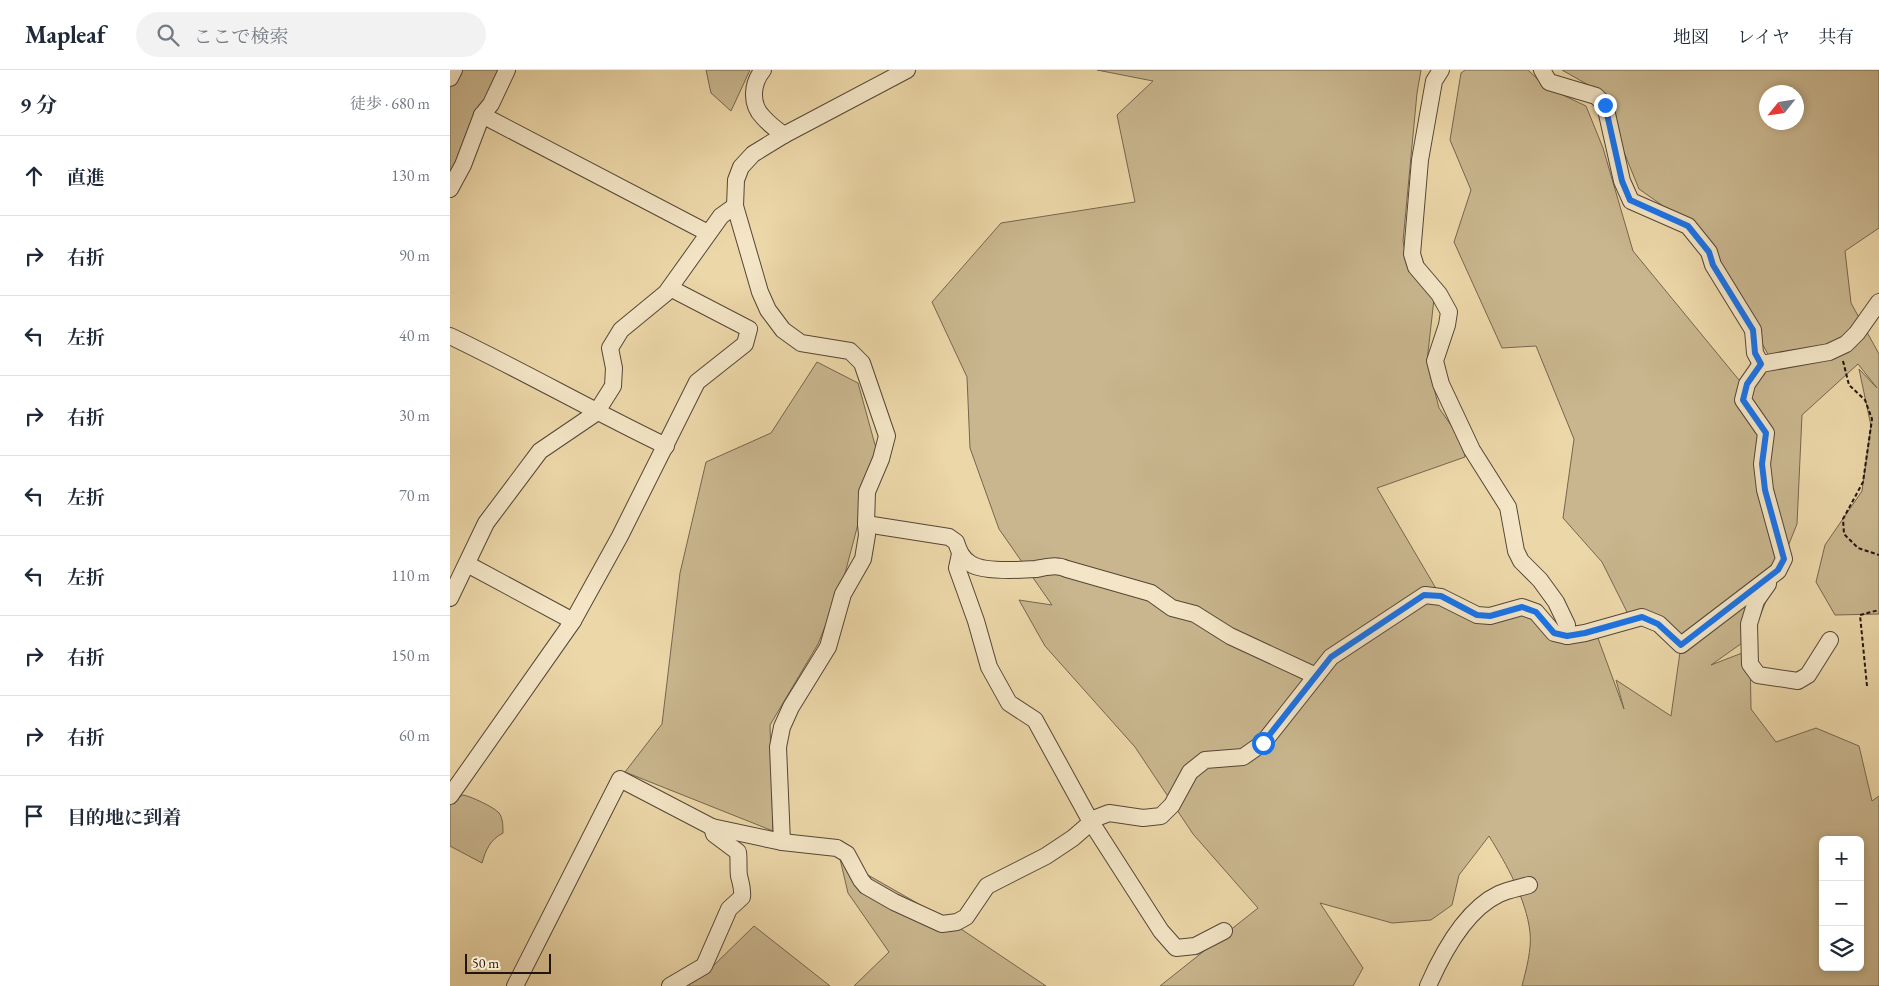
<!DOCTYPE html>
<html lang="ja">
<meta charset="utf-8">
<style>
body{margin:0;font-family:"EB Garamond","Noto Serif JP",serif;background:#f2f2f3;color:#1f2937}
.controls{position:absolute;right:15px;bottom:15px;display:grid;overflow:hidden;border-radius:8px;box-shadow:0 2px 8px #0003}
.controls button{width:45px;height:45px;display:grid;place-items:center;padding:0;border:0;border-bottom:1px solid #e0e1e3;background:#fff;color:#1f2937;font:25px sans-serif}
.compass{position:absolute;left:1309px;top:15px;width:45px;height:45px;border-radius:50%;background:#fff;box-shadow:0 2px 8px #0003;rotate:240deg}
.scale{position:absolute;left:15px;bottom:12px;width:86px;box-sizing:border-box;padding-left:5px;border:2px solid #211510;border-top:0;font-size:14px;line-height:18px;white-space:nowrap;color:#211510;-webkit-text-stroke:4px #f3e5c6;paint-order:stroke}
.stop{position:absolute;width:15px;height:15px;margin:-11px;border:4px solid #1a73e8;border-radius:50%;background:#fff}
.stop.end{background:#1a73e8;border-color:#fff;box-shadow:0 1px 5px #0008}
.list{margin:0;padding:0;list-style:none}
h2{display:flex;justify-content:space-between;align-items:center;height:65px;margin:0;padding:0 20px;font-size:21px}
h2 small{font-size:16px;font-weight:400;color:#747a83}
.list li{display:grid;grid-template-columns:32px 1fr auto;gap:15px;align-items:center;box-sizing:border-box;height:80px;padding:0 20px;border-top:1px solid #e0e1e3}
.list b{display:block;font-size:19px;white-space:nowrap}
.list em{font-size:16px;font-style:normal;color:#747a83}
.icon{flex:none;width:28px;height:28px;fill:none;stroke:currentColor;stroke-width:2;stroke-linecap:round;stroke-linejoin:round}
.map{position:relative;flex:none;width:1429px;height:916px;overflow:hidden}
header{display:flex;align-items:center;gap:30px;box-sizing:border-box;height:70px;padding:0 25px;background:#fff;border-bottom:1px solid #e0e1e3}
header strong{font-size:24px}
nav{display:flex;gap:28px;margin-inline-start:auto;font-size:18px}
.search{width:350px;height:45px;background:#f2f2f3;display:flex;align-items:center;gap:12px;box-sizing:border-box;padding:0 18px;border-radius:28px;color:#747a83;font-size:19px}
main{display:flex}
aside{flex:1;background:#fff}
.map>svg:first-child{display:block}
.green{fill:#c9b68e;stroke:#75664f;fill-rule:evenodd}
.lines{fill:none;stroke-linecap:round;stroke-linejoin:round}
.minor-casing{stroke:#544636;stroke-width:18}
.path{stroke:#211510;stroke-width:2;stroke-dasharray:4 2.5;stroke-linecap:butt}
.minor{stroke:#f3e5c6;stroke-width:16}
.route{stroke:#1a73e8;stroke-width:6}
</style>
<header>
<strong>Mapleaf</strong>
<div class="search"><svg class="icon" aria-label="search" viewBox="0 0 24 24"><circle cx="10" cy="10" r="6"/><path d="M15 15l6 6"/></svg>ここで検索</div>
<nav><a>地図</a><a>レイヤ</a><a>共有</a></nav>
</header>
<main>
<aside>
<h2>9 分<small>徒歩 · 680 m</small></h2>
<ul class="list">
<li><svg class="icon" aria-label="ahead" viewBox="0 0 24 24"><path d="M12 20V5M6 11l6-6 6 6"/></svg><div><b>直進</b></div><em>130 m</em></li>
<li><svg class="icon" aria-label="right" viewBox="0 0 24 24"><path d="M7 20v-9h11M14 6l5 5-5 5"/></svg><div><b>右折</b></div><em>90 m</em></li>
<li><svg class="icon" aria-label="left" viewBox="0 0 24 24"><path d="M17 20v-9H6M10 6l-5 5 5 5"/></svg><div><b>左折</b></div><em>40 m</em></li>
<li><svg class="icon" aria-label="right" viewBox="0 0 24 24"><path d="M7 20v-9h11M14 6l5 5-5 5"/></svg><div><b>右折</b></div><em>30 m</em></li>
<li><svg class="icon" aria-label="left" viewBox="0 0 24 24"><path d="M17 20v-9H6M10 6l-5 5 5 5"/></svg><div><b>左折</b></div><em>70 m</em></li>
<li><svg class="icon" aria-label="left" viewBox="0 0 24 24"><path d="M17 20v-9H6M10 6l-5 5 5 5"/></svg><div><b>左折</b></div><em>110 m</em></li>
<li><svg class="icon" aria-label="right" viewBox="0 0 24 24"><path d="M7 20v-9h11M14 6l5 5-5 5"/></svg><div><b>右折</b></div><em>150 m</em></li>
<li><svg class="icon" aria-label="right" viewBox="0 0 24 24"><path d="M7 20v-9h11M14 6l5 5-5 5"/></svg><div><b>右折</b></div><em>60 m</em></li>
<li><svg class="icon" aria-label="arrive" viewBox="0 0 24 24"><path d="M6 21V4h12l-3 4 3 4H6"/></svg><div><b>目的地に到着</b></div></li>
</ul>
</aside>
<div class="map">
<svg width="1429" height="916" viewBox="0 0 1429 916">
<rect width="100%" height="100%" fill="#ecd7a8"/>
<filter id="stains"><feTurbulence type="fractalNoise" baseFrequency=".004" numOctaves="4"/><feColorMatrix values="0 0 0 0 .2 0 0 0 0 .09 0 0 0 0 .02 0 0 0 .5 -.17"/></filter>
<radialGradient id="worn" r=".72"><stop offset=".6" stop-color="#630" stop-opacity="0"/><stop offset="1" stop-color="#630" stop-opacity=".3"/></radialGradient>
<g class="green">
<polygon points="6,0 51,0 0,106 0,15"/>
<polygon points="256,0 300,0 281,41 261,23"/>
<path d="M647 0H971L967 23 953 171 958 197 984 229 977 291 989 338 1012 371 1015 387 927 418 991 527 1027 545 1067 538 1104 563 1145 560 1174 639 1166 610 1221 646 1231 575 1177 542 1152 492 1113 448 1124 369 1086 276 1052 278 1004 172 1021 120 1000 70 1011 3 1015 0H1078L1096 17 1136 36 1153 78 1183 181 1289 310 1324 295 1250 162 1189 119 1149 21 1112 0H1429V158L1395 181 1401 233 1429 284V544L1385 545 1366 512 1375 475 1412 421 1421 356 1409 299 1427 318 1408 294 1352 345 1347 454 1302 566 1261 595 1300 580 1301 639 1326 672 1366 658 1409 676 1422 731 1429 726V916H1072C1076 900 1082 879 1080 862 1076 829 1057 795 1039 766L1009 805 1002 835 981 850 942 853 870 833 913 898 903 916H710L808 838 743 764 685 677 595 576 569 530 602 535 549 459 520 378 517 307 482 232 551 153 685 132 667 45 703 11ZM1316 22H1346V52H1316ZM1373 770H1410V897H1373Z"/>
<polygon points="367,292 408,313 427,382 393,511 368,574 320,655 323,761 175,702 212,654 230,503 256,392 321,363"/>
<path d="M13 725C20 726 44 737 49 743 53 748 53 757 53 763 40 770 36 779 32 793L0 776V734L5 729Z"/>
<polygon points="390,789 502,853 596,916 404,916 439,882 398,823"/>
<polygon points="304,856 380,916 232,916 259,900"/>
</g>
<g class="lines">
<g class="minor-casing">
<g id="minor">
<path d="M313 0C302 13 300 34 313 47 319 54 327 60 334 65"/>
<polyline points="991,0 984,11 970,90 962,184 966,197 989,224 999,242 997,255 985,291 991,314 1022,380 1058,437 1066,481 1071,491 1090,510 1106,532 1117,555 1117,566"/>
<polyline points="1092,0 1099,12 1146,26 1155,35 1172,111 1181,131 1238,156 1259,182 1263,195 1303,260 1305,283 1311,294"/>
<polyline points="0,8 4,0"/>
<polyline points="32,45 258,163"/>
<polyline points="0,119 13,95 32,45 41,34 57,0"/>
<path d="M0 266C73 301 143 341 216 376"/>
<path d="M416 454 499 467 506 472C509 481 512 489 521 494 533 502 571 500 586 499 598 497 606 494 617 499L701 523 722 538 745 544 780 566 866 606"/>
<polyline points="510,484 507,498 526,551 539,597 559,633 585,650 641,752 711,861 726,878 745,876 774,861"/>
<polyline points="17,494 123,551"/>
<polyline points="1318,514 1306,531 1299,554 1300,594 1308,605 1348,611 1358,605 1380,570"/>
<polyline points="0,528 36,453 90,381 146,343 163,316 164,298 160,278 171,260 216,223 271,146 285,136"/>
<polyline points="0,726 123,551 170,466 247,312 295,274 299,259 220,218"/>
<polyline points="332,772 328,677 332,657 341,637 378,577 393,524 413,489 417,465 416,454 417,422 431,389 437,366 412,293 400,281 351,273 333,260 318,240 310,222 285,136 286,110 291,97 303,84 334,65 457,0"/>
<polyline points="65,916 170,709 262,757 332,772 387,778 397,784 411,810 416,816 444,832 492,854 507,852 516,847 537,816 596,786 623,768 646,748 659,743 693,748 711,746 722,735 740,702 755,690 793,687 813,673 881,587 975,525 991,527 1027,545 1040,546 1072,537 1086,542 1104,563 1117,566 1135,563 1192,547 1209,554 1231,575 1328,501 1334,489 1315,420 1312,394 1316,363 1293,330 1297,314 1311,294 1379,282 1396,274 1407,263 1429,232"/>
<path d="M220 916 254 896 279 839 292 827C293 819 291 814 289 806 288 799 289 790 288 782L264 764 262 757"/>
<path d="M978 916C992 884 1015 840 1049 824 1058 820 1069 818 1079 815"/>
</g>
</g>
<g class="path">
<polyline points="1393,291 1399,315 1415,330 1422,349 1413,412 1393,449 1394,464 1408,478 1429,485"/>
<polyline points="1417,616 1410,545 1429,540"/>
</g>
<use href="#minor" class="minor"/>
</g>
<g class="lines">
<polyline class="route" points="813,673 881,587 974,525 991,526 1027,545 1040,546 1072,537 1086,542 1104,563 1117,566 1135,563 1192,547 1208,554 1231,575 1328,500 1334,489 1315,420 1312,394 1316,363 1293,330 1297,314 1311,294 1305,283 1303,260 1263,195 1259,182 1238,156 1180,130 1172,111 1155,35"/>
</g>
<rect width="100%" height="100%" filter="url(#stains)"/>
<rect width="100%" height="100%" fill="url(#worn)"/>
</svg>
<div class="controls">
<button>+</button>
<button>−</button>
<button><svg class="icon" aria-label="layers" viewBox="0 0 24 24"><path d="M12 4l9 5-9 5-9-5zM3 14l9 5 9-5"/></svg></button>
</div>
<svg class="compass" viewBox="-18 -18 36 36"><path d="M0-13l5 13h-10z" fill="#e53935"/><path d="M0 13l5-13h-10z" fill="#747a83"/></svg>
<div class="scale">50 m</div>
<div class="stop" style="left:813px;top:673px"></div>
<div class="stop end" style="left:1155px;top:35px"></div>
</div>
</main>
